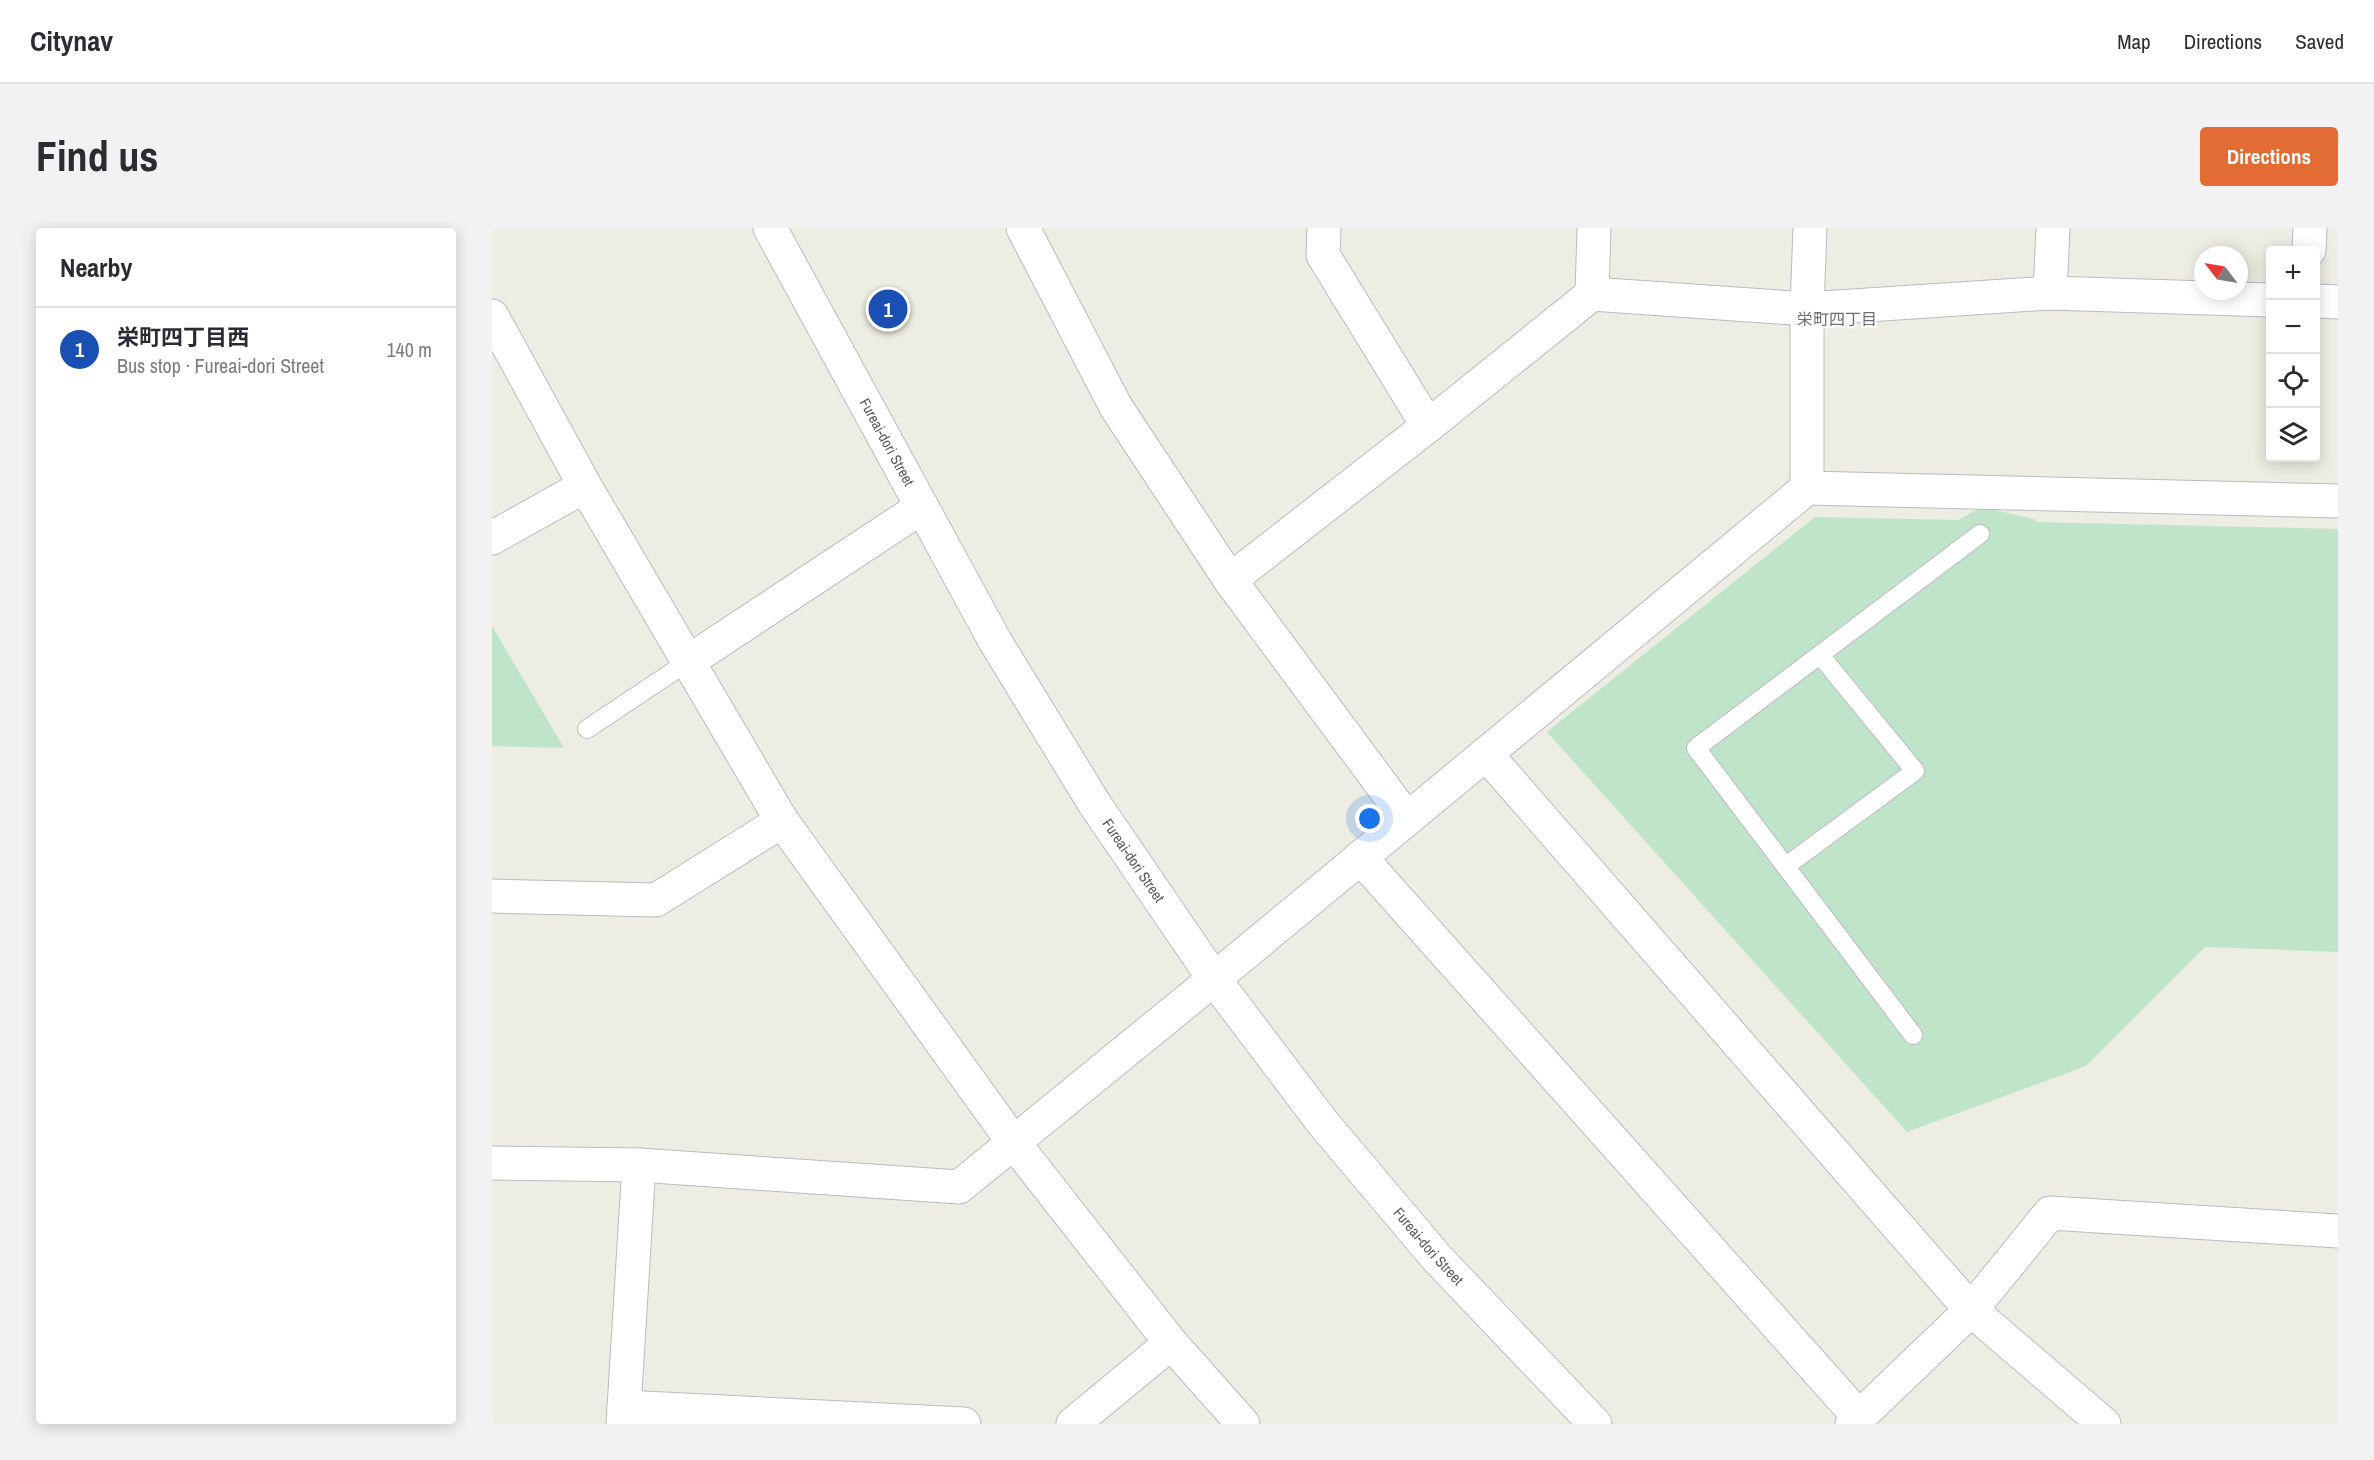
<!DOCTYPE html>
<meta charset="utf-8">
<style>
body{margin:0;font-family:"Archivo Narrow","Noto Sans JP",sans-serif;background:#f2f2f3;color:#2b2b33}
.controls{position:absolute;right:18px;top:18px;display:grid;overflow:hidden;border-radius:6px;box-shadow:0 3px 15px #0003}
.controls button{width:54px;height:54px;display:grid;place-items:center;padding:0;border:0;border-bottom:2px solid #e1e1e2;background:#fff;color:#2b2b33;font:30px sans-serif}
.compass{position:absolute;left:1702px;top:18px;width:54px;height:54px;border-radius:50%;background:#fff;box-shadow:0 3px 15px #0003;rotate:301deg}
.you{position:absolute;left:878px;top:591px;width:21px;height:21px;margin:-15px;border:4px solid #fff;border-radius:50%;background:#1a73e8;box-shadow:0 0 0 9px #1a73e833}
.badge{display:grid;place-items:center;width:39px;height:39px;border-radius:50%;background:#e26c33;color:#fff;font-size:20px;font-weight:700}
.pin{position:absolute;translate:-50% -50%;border:3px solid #fff;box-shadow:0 2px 6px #0006}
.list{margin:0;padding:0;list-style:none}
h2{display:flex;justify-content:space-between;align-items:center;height:78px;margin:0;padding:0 24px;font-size:26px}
h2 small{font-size:20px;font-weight:400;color:#7c7c81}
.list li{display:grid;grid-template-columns:39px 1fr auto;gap:18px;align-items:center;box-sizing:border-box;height:84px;padding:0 24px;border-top:2px solid #e1e1e2}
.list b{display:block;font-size:22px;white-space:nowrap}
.list p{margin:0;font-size:20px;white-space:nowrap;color:#7c7c81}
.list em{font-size:20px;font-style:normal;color:#7c7c81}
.icon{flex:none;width:33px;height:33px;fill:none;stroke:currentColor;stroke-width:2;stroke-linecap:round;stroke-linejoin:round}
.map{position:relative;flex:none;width:1846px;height:1196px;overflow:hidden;border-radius:6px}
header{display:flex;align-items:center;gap:36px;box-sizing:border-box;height:84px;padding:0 30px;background:#fff;border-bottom:2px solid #e1e1e2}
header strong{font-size:28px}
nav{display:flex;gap:33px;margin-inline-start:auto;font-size:21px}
.intro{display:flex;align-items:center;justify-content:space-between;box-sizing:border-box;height:144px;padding:0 36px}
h1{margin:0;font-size:42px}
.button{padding:15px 27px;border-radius:6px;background:#e26c33;color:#fff;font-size:21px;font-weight:700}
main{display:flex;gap:36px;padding:0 36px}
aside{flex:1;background:#fff;border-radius:6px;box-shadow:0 3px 15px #0003}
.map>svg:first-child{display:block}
.green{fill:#c0e4c9}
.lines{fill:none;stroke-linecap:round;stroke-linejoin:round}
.service-casing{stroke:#babbc1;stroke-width:20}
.minor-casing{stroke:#babbc1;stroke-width:35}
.tertiary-casing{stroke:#babbc1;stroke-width:35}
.secondary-casing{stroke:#bbbcc3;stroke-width:35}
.service{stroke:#fff;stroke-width:18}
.minor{stroke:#fff;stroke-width:33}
.tertiary{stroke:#fff;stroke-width:33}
.secondary{stroke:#fff;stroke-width:33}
.labels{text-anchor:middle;stroke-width:4.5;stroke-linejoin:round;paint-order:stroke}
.street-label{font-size:15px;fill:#5b5c63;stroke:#fff}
.neighbourhood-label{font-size:16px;fill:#6c6e75;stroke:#fff}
</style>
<header>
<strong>Citynav</strong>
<nav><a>Map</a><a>Directions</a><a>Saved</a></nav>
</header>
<div class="intro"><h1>Find us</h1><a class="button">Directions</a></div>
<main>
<aside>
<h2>Nearby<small></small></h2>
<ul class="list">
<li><span class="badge" style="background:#1a4fb4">1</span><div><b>栄町四丁目西</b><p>Bus stop · Fureai-dori Street</p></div><em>140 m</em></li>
</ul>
</aside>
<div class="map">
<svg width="1846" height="1196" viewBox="0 0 1846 1196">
<rect width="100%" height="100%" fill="#edede3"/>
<g class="green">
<polygon points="1490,279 1542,291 1545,294 1846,301 1846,724 1713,719 1594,838 1415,904 1055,504 1323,289 1466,292"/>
<polygon points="0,398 72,520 0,518"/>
</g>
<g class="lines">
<g class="service-casing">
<g id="service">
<polyline points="95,501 197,433"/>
<polyline points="1294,638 1423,543 1328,427"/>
<polyline points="1421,807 1204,520 1488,306"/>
</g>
</g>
<g class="minor-casing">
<g id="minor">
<polyline points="531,0 624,179 738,352 915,591"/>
<polyline points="832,0 831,27 936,198"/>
<polyline points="1817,22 1818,0"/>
<polyline points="1558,65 1561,0"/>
<polyline points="1100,66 1102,0"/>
<polyline points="1824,73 1846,74"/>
<polyline points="0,88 93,258 290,593 522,915 679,1115 751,1196"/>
<polyline points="1315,260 1315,81 1318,0"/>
<polyline points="0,310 93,258"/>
<polyline points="738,352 936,198 1100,66 1315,81 1558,65 1778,72"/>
<polyline points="197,433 430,279"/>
<polyline points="994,526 1479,1082 1612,1196"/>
<polyline points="868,629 1367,1189"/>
<polyline points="0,668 164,672 290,593"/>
<polyline points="132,1179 472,1196"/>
<polyline points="131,1196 147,937"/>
<polyline points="581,1196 679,1115"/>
<polyline points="1360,1196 1479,1082 1558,985 1846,1003"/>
</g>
</g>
<g class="tertiary-casing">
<polyline id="tertiary" points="0,935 147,937 467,959 722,751 1315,260 1846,273"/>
</g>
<g class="secondary-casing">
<g id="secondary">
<path id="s1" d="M278 0 503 413 602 575 722 751 831 895 944 1029 1103 1196"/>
</g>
</g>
<use href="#service" class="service"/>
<use href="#minor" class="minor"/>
<use href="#tertiary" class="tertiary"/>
<use href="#secondary" class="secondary"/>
</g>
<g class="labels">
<g class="street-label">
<text dy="5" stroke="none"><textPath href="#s1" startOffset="244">Fureai-dori Street</textPath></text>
<text dy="5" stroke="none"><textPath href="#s1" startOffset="730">Fureai-dori Street</textPath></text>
<text dy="5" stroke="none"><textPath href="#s1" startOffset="1216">Fureai-dori Street</textPath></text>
</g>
<g class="neighbourhood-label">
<text x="1345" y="97">栄町四丁目</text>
</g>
</g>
</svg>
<div class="controls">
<button>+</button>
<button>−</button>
<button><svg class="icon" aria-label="locate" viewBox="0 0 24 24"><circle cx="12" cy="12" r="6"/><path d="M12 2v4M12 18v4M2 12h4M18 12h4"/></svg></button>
<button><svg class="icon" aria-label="layers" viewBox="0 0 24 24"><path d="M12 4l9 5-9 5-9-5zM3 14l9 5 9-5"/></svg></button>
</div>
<svg class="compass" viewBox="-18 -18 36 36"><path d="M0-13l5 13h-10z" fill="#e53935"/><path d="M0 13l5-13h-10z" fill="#7c7c81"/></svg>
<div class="you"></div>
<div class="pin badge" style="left:396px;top:81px;background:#1a4fb4">1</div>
</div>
</main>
